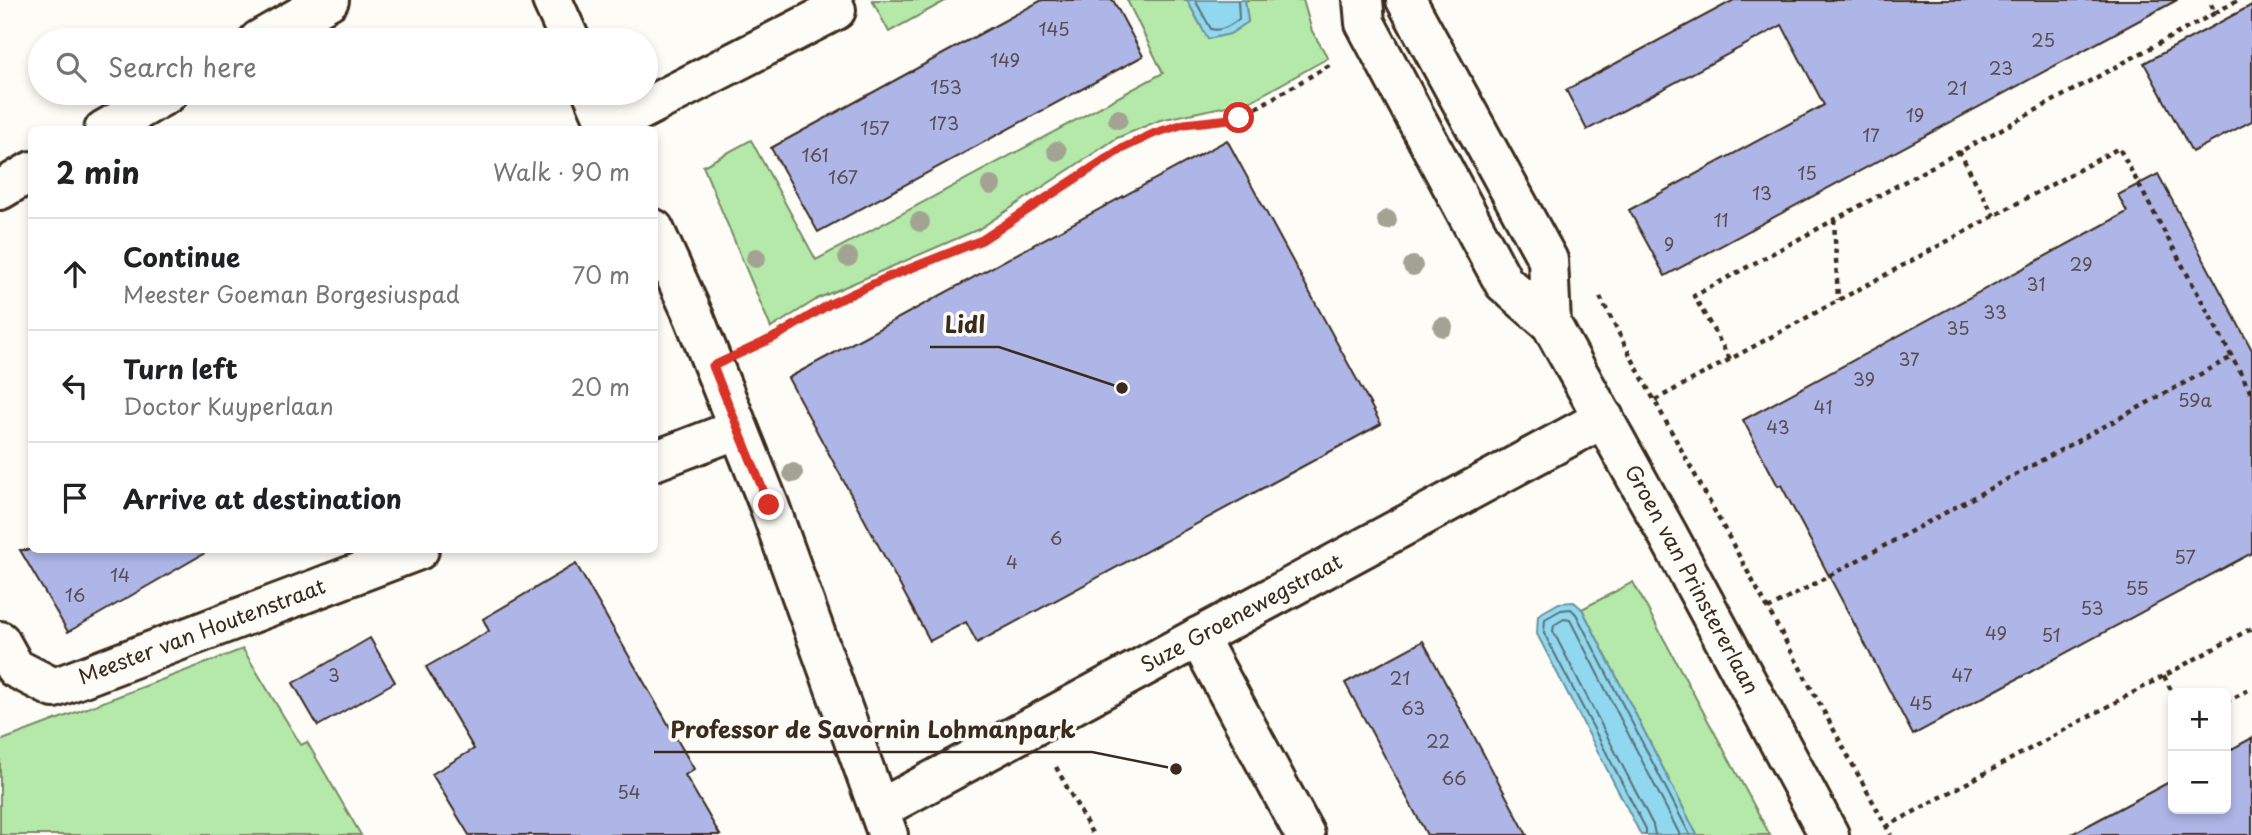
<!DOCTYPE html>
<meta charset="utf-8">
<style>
body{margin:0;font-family:"Playpen Sans",sans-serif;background:#f6f6f6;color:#202124}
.controls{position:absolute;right:21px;bottom:21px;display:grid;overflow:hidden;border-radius:10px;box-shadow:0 4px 10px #0003}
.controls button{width:63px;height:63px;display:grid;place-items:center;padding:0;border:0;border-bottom:2px solid #e0e0e0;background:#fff;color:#202124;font:35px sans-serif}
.stop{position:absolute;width:21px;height:21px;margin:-16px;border:5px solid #d93025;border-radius:50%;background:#fff}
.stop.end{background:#d93025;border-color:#fff;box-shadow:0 2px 7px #0008}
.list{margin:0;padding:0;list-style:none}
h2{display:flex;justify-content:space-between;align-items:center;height:91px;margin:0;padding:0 28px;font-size:30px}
h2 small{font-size:23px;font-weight:400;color:#757577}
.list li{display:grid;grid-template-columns:46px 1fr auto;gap:21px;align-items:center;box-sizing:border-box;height:112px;padding:0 28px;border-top:2px solid #e0e0e0}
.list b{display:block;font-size:26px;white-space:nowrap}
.list p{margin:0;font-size:23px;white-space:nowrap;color:#757577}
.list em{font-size:23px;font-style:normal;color:#757577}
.icon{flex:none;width:38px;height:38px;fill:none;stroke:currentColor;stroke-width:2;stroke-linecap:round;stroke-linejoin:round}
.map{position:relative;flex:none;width:2252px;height:835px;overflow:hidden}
.search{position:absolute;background:#fff;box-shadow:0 4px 10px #0003;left:28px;top:28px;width:630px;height:77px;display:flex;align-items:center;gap:18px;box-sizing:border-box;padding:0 24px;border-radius:38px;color:#757577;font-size:26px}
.panel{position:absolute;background:#fff;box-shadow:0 4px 10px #0003;left:28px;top:126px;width:630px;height:427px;border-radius:10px}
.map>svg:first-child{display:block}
.green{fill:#b4e9aa;stroke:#788a64;stroke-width:2}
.water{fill:#8fd8f0;stroke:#6d929c;stroke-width:2}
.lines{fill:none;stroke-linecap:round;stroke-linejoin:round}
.shore{stroke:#5d7072;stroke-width:2}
.building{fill:#aeb6e7;stroke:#3b2a1e;stroke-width:2}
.minor-casing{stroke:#3b2a1e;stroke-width:44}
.path{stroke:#3b2a1e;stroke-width:4.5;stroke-dasharray:5 5;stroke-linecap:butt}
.minor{stroke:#fdfcf7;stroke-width:38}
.tree{fill:#a3a393}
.route{stroke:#d93025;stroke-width:9}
.labels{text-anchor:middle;stroke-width:7;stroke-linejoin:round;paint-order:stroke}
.number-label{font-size:18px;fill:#584d50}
.street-label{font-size:21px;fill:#3b2a1e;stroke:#fdfcf7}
.leader{fill:none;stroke:#3b2a1e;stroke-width:2.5}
.callout-dot{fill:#3b2a1e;stroke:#fdfcf7;stroke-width:2.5}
.callout-label{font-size:23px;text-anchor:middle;font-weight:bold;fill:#3b2a1e;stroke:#fdfcf7;stroke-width:7;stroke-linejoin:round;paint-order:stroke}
</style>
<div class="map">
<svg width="2252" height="835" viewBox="0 0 2252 835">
<rect width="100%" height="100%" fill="#fdfcf7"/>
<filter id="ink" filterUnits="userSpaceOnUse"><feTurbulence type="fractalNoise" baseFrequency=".0143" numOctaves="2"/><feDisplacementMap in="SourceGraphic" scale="14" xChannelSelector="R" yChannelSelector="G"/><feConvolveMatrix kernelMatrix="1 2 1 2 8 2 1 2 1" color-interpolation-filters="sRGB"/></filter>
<g filter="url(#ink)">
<g class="green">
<polygon points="872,0 947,0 889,32"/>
<polygon points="1127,0 1187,0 1208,39 1248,22 1245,0 1303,0 1312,31 1328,58 1251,101 1160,120 1117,138 979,229 819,298 771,328 703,166 751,140 816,260 1163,73"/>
<polygon points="1633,582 1770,835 1697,835 1582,609"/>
<polygon points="243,649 301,745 307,742 361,835 0,835 0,741"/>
</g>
<g class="water">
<polygon points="1187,0 1245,0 1248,22 1230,34 1208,39"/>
<polygon points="1574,602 1582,609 1697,835 1641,835 1537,634 1538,615 1559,603"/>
</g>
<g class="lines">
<g class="shore">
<path d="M1195 0 1211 29C1221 32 1231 25 1239 19L1238 0"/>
<polyline points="1646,835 1646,829 1544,633 1545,619 1561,610 1571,609 1576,614 1690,835"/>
<polyline points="1655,835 1653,825 1553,631 1554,625 1564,619 1570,620 1680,835"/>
</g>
</g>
<g class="building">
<polygon points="1042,0 1113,0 1143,56 818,232 771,148"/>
<polygon points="1734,0 2177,0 1665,276 1629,210 1824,105 1782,25 1587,130 1566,90"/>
<polygon points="2252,5 2252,121 2192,152 2144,63"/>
<polygon points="1227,140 1381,424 977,643 966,622 930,641 788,378"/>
<polygon points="2158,174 2252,350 2252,553 1913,735 1781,485 1778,486 1743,420 2127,212 2118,195"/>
<polygon points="20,550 210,550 68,632"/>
<polygon points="576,564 694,769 685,775 720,835 469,835 432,774 474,749 426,667 489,631 483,619"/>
<polygon points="370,638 395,682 318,726 293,683"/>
<polygon points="1423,641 1527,835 1427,835 1345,683"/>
<polygon points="2252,738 2252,835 2070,835 2173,780 2173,809 2226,809 2226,752"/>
</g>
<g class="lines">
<g class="minor-casing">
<g id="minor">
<polyline points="552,0 570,40"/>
<path id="s1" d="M1363 0 1365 23 1504 283 1551 324 1668 535 1829 835"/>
<polyline points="1406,0 1548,260 1551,324"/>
<polyline points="259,40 329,0"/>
<polyline points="593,93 609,130"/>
<polyline points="608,127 836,10"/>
<polyline points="104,130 168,93"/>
<polyline points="0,190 32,171"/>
<polyline points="654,229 694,317 769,505 888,835"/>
<polyline points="654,461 738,429"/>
<polyline points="1198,637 1305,835"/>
<path id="s2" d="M0 641 15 668 54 688 419 550"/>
<path id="s3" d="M880 809 1604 418"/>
</g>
</g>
<g class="path">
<polyline points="2215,13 2238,0"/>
<polyline points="1959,151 1994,216"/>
<polyline points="1834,219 1838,300"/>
<polyline points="1600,297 1639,372 1891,835"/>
<polyline points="755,346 830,304 886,278 982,240 1121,149 1155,133 1184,124 1239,118 1333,63"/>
<polyline points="1730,359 1694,296 2215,13 2209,0"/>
<polyline points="1655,400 2119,148 2252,394"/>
<polyline points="1768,609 2232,357"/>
<polyline points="2164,676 2173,694"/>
<polyline points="2226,702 2252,688"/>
<polyline points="1056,767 1093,835"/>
<polyline points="1886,827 2252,628"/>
</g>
<use href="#minor" class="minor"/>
</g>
<g class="tree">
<circle cx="1118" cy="119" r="10"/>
<circle cx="1057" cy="151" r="10"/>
<circle cx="991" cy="185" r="10"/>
<circle cx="1387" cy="220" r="10"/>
<circle cx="920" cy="222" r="10"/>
<circle cx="848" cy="257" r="10"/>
<circle cx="756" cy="258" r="10"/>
<circle cx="1413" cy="266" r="10"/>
<circle cx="1443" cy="327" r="10"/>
<circle cx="793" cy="473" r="10"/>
</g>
</g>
<g class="lines" filter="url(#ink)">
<polyline class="route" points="769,505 713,366 775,337 830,304 886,278 982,240 1121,149 1155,133 1184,124 1239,118"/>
</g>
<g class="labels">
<g class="number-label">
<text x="1054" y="36">145</text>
<text x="2043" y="47">25</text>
<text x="1005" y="67">149</text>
<text x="2001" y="75">23</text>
<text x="946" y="94">153</text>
<text x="1957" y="95">21</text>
<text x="1915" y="122">19</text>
<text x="944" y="130">173</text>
<text x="875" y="135">157</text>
<text x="1871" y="142">17</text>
<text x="815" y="162">161</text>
<text x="1807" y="180">15</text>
<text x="843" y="184">167</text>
<text x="1762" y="200">13</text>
<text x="1721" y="227">11</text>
<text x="1669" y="251">9</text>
<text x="2081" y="271">29</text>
<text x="2036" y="291">31</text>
<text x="1995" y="319">33</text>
<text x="1958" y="335">35</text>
<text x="1909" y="366">37</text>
<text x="1864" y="386">39</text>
<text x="2195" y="407">59a</text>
<text x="1823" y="414">41</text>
<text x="1778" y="434">43</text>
<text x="1056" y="545">6</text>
<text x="2185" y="564">57</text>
<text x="1012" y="569">4</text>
<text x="120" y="582">14</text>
<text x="2137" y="595">55</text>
<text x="75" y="602">16</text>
<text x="2092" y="615">53</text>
<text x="1996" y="640">49</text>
<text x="2051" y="642">51</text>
<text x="334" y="682">3</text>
<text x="1962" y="682">47</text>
<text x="1400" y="685">21</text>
<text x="1921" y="710">45</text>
<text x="1413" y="715">63</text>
<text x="1438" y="748">22</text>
<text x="1454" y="785">66</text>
<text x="629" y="799">54</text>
</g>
<g class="street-label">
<text dy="7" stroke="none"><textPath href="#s1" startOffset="672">Groen van Prinstererlaan</textPath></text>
<text dy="7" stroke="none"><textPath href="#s3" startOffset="411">Suze Groenewegstraat</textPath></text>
<text dy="7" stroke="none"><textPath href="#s2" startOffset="233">Meester van Houtenstraat</textPath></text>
</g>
</g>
<path class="leader" d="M1122 388L999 347H930M1176 769L1092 752H654"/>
<g class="callout-dot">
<circle cx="1122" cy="388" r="7"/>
<circle cx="1176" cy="769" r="7"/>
</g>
<g class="callout-label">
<text x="965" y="333">Lidl</text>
<text x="873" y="738">Professor de Savornin Lohmanpark</text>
</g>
</svg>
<div class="controls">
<button>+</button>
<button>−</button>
</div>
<div class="stop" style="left:1239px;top:118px"></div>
<div class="stop end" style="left:769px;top:505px"></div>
<div class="search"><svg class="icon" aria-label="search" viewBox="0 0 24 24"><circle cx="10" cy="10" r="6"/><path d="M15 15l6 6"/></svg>Search here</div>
<section class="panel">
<h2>2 min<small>Walk · 90 m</small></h2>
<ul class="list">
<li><svg class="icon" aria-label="ahead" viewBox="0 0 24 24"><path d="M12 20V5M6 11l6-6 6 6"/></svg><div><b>Continue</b><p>Meester Goeman Borgesiuspad</p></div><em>70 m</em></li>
<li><svg class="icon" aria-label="left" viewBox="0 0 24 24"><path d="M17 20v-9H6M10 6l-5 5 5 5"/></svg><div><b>Turn left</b><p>Doctor Kuyperlaan</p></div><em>20 m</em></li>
<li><svg class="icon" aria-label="arrive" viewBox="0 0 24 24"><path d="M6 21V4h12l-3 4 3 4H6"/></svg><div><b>Arrive at destination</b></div></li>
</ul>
</section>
</div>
